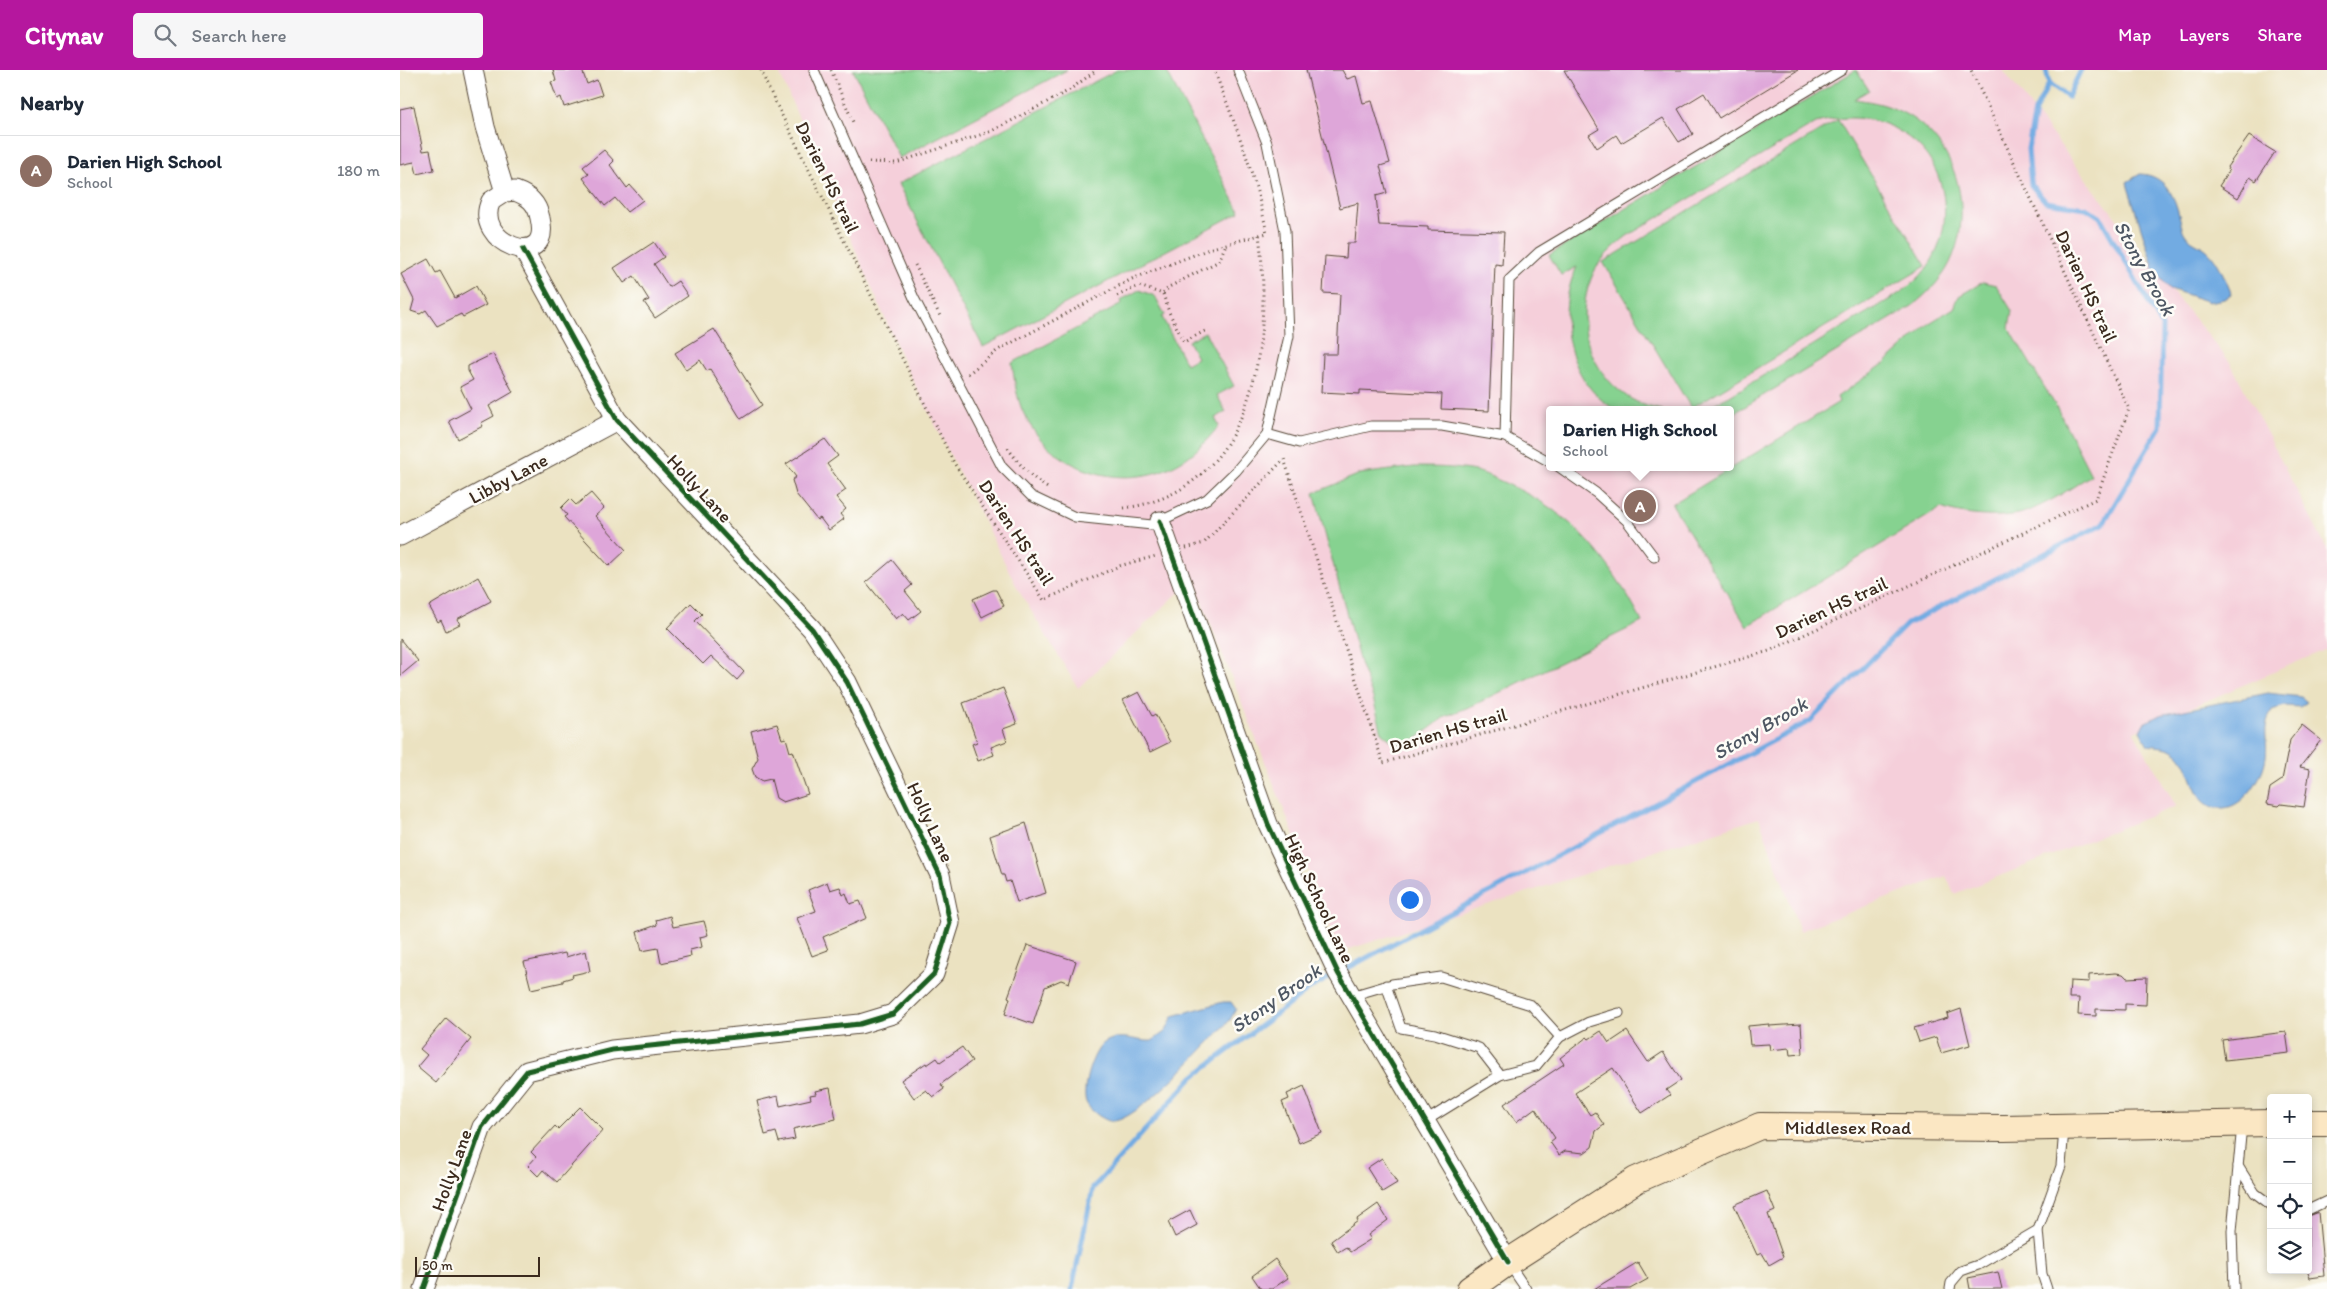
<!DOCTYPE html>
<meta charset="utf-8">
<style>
body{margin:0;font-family:Itim,sans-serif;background:#f6f6f7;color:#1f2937}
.controls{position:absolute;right:15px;bottom:15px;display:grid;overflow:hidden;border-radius:5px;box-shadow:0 2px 8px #0003}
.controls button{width:45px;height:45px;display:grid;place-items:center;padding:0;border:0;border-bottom:1px solid #e0e1e3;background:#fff;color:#1f2937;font:25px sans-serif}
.scale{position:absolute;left:15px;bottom:12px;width:125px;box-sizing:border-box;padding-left:5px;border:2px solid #3b2a1e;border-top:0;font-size:14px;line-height:18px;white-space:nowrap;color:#3b2a1e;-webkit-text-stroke:4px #fdfcf7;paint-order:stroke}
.you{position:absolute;left:1009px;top:829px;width:18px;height:18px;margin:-12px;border:4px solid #fff;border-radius:50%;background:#1a73e8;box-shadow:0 0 0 8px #1a73e833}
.badge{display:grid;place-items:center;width:32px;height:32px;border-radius:50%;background:#b5179e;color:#fff;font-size:16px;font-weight:700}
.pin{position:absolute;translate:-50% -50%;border:2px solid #fff;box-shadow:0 1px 5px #0006}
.popup{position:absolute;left:1146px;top:336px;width:188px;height:65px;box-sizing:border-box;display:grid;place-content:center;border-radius:5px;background:#fff;filter:drop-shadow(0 1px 4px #0005);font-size:16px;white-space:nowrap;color:#747a83}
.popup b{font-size:19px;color:#1f2937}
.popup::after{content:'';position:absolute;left:50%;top:100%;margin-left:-10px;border:10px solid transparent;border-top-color:#fff}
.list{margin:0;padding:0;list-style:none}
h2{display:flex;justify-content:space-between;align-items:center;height:65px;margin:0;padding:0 20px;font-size:21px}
h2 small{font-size:16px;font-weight:400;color:#747a83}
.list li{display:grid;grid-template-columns:32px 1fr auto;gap:15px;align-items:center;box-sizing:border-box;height:70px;padding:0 20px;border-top:1px solid #e0e1e3}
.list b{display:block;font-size:19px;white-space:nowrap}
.list p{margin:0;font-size:16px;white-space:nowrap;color:#747a83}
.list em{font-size:16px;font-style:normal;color:#747a83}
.icon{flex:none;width:28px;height:28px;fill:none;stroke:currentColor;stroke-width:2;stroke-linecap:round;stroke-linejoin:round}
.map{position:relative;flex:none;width:1927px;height:1219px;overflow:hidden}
header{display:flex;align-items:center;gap:30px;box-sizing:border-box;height:70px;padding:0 25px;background:#b5179e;color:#fff}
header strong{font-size:24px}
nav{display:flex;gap:28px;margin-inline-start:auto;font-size:18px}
.search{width:350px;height:45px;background:#f6f6f7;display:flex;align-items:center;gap:12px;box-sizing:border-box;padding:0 18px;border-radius:5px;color:#747a83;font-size:19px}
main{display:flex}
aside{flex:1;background:#fff}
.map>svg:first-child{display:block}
.built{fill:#f5cfda;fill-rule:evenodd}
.green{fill:#86d290;stroke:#607e57}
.water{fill:#72abe2;stroke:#566a80}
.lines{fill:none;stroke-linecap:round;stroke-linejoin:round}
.stream{stroke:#72abe2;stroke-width:5}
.building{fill:#dea6d9}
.service-casing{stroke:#554636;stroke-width:11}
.minor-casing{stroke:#554636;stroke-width:21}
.secondary-casing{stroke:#554636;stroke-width:28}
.path{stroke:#554636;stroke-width:3;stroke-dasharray:1 4;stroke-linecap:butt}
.service{stroke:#fff;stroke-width:9}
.minor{stroke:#fff;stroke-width:19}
.secondary{stroke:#fbe7c3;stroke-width:26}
.cycleway-casing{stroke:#fdfcf7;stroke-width:8}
.cycleway{stroke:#1b5e20;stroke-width:5}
.labels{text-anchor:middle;stroke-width:5;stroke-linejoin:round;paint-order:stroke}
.street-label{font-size:19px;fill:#3b2a1e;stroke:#fdfcf7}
.water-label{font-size:20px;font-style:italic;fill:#4e5763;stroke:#fdfcf7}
</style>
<header>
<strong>Citynav</strong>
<div class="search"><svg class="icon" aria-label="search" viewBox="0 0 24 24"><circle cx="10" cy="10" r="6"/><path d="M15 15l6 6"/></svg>Search here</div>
<nav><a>Map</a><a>Layers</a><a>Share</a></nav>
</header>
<main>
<aside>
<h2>Nearby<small></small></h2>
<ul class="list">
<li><span class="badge" style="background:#8d6e63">A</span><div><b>Darien High School</b><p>School</p></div><em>180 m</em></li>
</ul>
</aside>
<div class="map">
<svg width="1927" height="1219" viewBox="0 0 1927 1219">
<rect width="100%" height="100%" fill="#fdfcf7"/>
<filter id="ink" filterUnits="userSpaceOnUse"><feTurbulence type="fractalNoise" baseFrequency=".02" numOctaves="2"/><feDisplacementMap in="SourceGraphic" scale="10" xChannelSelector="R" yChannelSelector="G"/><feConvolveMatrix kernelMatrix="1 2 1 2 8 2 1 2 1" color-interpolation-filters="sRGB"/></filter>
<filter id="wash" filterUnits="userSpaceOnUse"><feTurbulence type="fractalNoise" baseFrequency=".0096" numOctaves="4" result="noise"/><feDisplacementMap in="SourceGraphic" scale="20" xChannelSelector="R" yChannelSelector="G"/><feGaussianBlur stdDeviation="1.12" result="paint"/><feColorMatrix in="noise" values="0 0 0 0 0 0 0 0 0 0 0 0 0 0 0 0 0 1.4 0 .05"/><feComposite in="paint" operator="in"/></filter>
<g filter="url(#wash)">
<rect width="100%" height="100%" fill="#ebe2c1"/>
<path class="built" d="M378 0H1603L1774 224 1830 292 1927 479V579L1734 662 1776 736 1554 824 1546 806 1400 861 1359 748 940 882 793 509 678 618 619 521 506 297ZM1150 340H1330V397H1150Z"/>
<g class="green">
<polygon points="453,0 667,0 499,88"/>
<polygon points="717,0 766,0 840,142 583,277 498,114"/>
<path d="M1456 0 1469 20 1454 29C1468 31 1482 33 1495 39 1552 63 1575 131 1553 186 1545 207 1529 222 1512 236L1336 342 1330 346V340H1295L1311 335 1328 327C1369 302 1410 277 1451 252 1472 239 1496 228 1515 211 1554 176 1555 108 1515 73 1486 47 1453 43 1416 53L1227 166C1212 178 1198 190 1191 209 1169 264 1202 331 1263 340 1252 340 1221 343 1213 338 1168 312 1154 242 1177 197L1161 205 1149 185Z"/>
<polygon points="1438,50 1526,196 1291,338 1203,192"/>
<path d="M1583 212 1596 215 1612 241 1609 258 1657 338 1691 405C1670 419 1647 435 1622 443 1600 449 1562 446 1541 438L1347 556 1272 434 1439 332 1437 327 1485 293 1531 252 1554 238 1559 226Z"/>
<path d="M739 220 755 226 765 245 762 247 786 294 797 288 788 271 805 262 834 316 817 325 826 342 815 348 819 356C807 370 796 383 780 392 723 426 645 399 621 337 616 323 614 308 612 293L722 234 721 230Z"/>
<path d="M1014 397C1034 397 1054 397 1075 401 1085 403 1096 409 1107 414 1174 443 1209 489 1242 552L1074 635 1046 646 1012 672 1003 674 992 671 982 663 973 628 960 593 914 423 960 404Z"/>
</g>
<g class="water">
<path d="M1740 104C1764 105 1774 124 1779 145 1781 151 1781 158 1785 164 1790 172 1800 174 1807 180 1818 190 1824 206 1830 220L1831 224 1824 229 1809 232 1770 219 1755 202 1728 117 1727 112Z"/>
<path d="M1868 623 1901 627 1907 632 1900 637 1885 636 1872 640C1860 661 1870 671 1865 692 1861 710 1844 736 1824 738 1791 741 1795 697 1777 683 1769 676 1758 677 1748 675L1740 661 1744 653 1760 645Z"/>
<path d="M823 932H831L836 939 830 950C812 970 738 1051 713 1051 708 1052 703 1048 699 1046 694 1042 689 1039 686 1032 681 1018 693 977 707 971 724 963 736 972 752 971L766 961 773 946Z"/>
</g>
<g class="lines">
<g class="stream">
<polyline points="1646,0 1649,13"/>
<polyline points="1649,13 1668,27 1681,0"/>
<polyline points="942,901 1410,651 1507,554 1703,454 1760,357 1762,256 1700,147 1686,138 1646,132 1631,115 1628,79 1635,41 1649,13"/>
<polyline points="672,1219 693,1118 793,1007 912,917 934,905"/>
</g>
</g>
<g id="blocks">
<g class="building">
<polygon points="153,0 182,0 187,14 197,10 202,25 164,37 161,27 157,29 151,12 156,11"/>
<polygon points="906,0 942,0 947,9 956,6 963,33 972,31 990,93 980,96 987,123 976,126 979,155 1028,157 1028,160 1104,162 1102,195 1095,194 1089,341 1041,339 1042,324 960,320 960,324 921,322 923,284 937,284 940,224 923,223 925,186 946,188 947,173 955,173 958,133 940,138"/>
<polygon points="1164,0 1398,0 1319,48 1304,23 1278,39 1293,64 1279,72 1263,48 1221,73 1216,65 1197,78 1189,65 1199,59"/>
<polygon points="14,36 23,81 30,80 34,100 17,104 14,92 0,95 0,39"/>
<polygon points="1849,66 1875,82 1856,111 1850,107 1838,128 1819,116 1829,101 1827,97"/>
<polygon points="204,80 214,91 210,95 227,118 230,115 243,130 227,142 215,128 205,136 183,108 189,104 183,97"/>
<polygon points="254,172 264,187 254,194 269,217 278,211 288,226 255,248 244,232 249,230 234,206 224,213 214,198"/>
<polygon points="28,189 36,203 40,201 55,228 76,216 86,235 63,247 61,244 37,256 26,240 20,244 11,241 14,230 1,204"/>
<polygon points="314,259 362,335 341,349 310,299 307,301 300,290 286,300 275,283"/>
<polygon points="93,284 113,322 89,336 94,346 81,353 83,356 58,369 49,351 71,339 60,317 73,310 68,301 68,296"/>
<polygon points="425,369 438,386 427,394 446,420 436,427 446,439 440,444 444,449 429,460 420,448 417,450 396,424 392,410 396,407 386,394"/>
<polygon points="191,423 204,438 195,446 226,480 209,496 164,447 167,445 161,438 170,429 176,435"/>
<polygon points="492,490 512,515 505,521 521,541 509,550 503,543 496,549 466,512"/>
<polygon points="78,507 91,531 57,549 60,554 46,561 41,550 38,552 29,536"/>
<polygon points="593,520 596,520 604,536 582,547 573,529"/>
<polygon points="291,533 302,544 295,551 344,602 337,610 311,586 303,594 267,558"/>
<polygon points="0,569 18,591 0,606"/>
<polygon points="603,618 617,654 603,659 607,671 591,677 594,685 578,691 572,674 577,672 563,633"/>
<polygon points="739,622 752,646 755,644 770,672 750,682 723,630"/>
<polygon points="377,654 382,669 386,668 390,682 393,681 408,724 383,732 376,728 371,709 362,711 355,707 352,699 358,688 351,661"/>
<polygon points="1902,655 1921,670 1900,697 1910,699 1904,737 1881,734 1879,736 1867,734 1870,718 1882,710 1890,670"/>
<polygon points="626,753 646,823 617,832 610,811 606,812 604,805 602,805 590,766"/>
<polygon points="427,812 430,820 440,817 443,825 446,823 450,834 460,831 467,848 423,867 428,880 412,886 397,848 416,841 408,820"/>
<polygon points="270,846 273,857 304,851 308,865 300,867 302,877 290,880 291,886 261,893 258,878 242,881 237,862 257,855 256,850"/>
<polygon points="627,875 676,891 669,913 661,910 645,917 633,954 605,944 610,928 608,927"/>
<polygon points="186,881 190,901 172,905 173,907 163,910 163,912 131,919 124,892 165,883 166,887"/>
<polygon points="1716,903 1723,904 1727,908 1747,907 1746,935 1725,934 1725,940 1696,939 1696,946 1678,945 1679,928 1669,928 1670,911 1689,912 1689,905"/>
<polygon points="1561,939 1570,975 1541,983 1536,967 1519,972 1514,958 1548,948 1547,944"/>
<polygon points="46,948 71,969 36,1013 17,997 27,985 20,979"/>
<polygon points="1369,954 1369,956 1401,954 1403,984 1390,985 1389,978 1370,980 1369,974 1350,975 1348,956"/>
<polygon points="1201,961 1209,973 1227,961 1248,992 1263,982 1281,1010 1266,1020 1270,1025 1242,1043 1213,998 1175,1023 1190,1045 1195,1042 1204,1055 1196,1061 1192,1077 1184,1083 1165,1081 1159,1085 1150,1072 1155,1068 1135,1038 1116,1052 1104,1034 1164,994 1160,988 1187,967 1189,969"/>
<polygon points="1886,962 1889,983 1825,990 1822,970"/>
<polygon points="562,977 572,991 541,1014 544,1019 533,1027 526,1020 514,1028 501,1010 526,993 527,995 537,988 540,992"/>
<polygon points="904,1016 922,1063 899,1073 882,1032 889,1029 887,1024"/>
<polygon points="430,1018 436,1049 393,1059 395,1069 379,1072 376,1062 365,1065 357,1031 378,1026 380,1036 411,1029 410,1025 416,1024 415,1021"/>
<polygon points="180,1037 203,1060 157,1112 143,1100 138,1106 128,1096 136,1087 131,1082 155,1056 158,1059"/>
<polygon points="982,1088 997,1113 982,1122 967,1098"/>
<polygon points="1367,1121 1375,1141 1368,1144 1383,1187 1369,1195 1362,1183 1357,1185 1334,1135"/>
<polygon points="978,1134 988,1150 968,1165 971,1169 950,1182 946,1177 938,1182 931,1171 958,1151 957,1149"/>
<polygon points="790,1140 797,1155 775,1167 768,1152"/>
<polygon points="1918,1142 1924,1206 1910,1208 1908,1203 1908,1146"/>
<polygon points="875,1189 888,1208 872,1219 861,1219 852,1206"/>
<polygon points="1238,1192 1248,1209 1230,1219 1194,1219"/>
<polygon points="1598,1202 1602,1219 1570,1219 1568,1208"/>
</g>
</g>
</g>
<g filter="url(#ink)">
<use href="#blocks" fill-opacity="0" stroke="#554636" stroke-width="1"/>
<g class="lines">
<g class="service-casing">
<g id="service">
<polyline points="414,0 514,228 602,397 631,426 675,447 752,455 807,429 836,401 867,364 889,266 885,161 867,73 838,0"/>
<polyline points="867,364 899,373 971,356 1042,356 1105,367 1150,392"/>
<polyline points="1105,367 1109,210 1139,182 1442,0"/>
<polyline points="1159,397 1196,423 1227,451 1254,487"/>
<polyline points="986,915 1001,958 1035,964 1079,978 1100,1005"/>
<polyline points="951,926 992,914 1041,907 1131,935 1160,967"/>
<polyline points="1024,1052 1100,1005 1136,996 1160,967 1189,952 1219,943"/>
<polyline points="1838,1096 1855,1123 1871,1135"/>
<polyline points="1908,1140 1927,1131"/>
<polyline points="1109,1194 1126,1219"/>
<polyline points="1550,1219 1551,1213 1561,1201 1578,1195 1638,1160"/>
<polyline points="1647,1219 1642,1204 1638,1160 1661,1096 1664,1059"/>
<polyline points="1834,1219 1832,1161 1842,1055"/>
</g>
</g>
<g class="minor-casing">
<g id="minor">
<polyline points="73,0 85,57 105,122"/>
<path d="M115 121C129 126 137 133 140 148 153 204 71 173 91 131L105 122Z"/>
<polyline points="760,451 868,754 938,903 1108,1192"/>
<polyline points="0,466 217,350"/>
<polyline points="24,1219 82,1057 127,1001 212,980 460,954 493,944 534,904 550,853 540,805 447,612 412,559 217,350 123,179"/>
</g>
</g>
<g class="secondary-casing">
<g id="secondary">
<polyline points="1908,1053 1927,1053"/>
<polyline points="1070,1219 1108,1192 1236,1110 1360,1056 1604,1058 1871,1053"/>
</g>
</g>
<g class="path">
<polyline points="361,0 367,15 554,393 644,530 719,496 756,486"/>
<polyline points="431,0 453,52"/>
<polyline points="469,92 496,93 592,61 668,21 697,0"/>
<polyline points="515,195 541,248"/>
<polyline points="763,224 769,242 784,272 805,261"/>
<polyline points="717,226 739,216 763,224 769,217 819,191 826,174"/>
<path d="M568 304 598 280 732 209 812 178 867 163C855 104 836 56 814 0"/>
<path d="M608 378C619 395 632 408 649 419"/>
<path d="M724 438C855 421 873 272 859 165"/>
<polyline points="786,478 804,473 884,389 983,693 1369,581 1696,429 1729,339 1571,0"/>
</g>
<use href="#service" class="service"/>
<use href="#minor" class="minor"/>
<use href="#secondary" class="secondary"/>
<g class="cycleway-casing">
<g id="cycleway">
<polyline points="760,451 868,754 938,903 1108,1192"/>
<polyline points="24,1219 82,1057 127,1001 212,980 460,954 493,944 534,904 550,853 540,805 447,612 412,559 217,350 123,179"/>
</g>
</g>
<use href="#cycleway" class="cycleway"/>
</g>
</g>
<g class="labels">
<g class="street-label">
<text transform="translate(428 107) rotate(64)" y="7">Darien HS trail</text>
<text transform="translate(1687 216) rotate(65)" y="7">Darien HS trail</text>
<text transform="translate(108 408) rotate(-28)" y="7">Libby Lane</text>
<text transform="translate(300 418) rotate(47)" y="7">Holly Lane</text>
<text transform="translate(617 462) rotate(57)" y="7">Darien HS trail</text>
<text transform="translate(1431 537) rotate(-25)" y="7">Darien HS trail</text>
<text transform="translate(1048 660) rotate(-16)" y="7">Darien HS trail</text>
<text transform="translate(531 752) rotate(65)" y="7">Holly Lane</text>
<text transform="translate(920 828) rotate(65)" y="7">High School Lane</text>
<text x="1448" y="1064">Middlesex Road</text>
<text transform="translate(51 1100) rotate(-70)" y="7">Holly Lane</text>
</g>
<g class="water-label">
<text transform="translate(1745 198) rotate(61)" y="7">Stony Brook</text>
<text transform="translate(1360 658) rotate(-30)" y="7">Stony Brook</text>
<text transform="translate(876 928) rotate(-35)" y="7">Stony Brook</text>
</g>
</g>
</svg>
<div class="controls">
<button>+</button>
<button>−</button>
<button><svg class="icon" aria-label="locate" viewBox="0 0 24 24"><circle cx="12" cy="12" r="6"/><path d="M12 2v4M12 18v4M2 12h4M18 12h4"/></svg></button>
<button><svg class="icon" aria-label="layers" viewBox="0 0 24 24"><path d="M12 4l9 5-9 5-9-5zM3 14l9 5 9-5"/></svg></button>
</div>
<div class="scale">50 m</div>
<div class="you"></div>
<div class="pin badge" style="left:1240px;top:436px;background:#8d6e63">A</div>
<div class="popup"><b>Darien High School</b>School</div>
</div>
</main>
